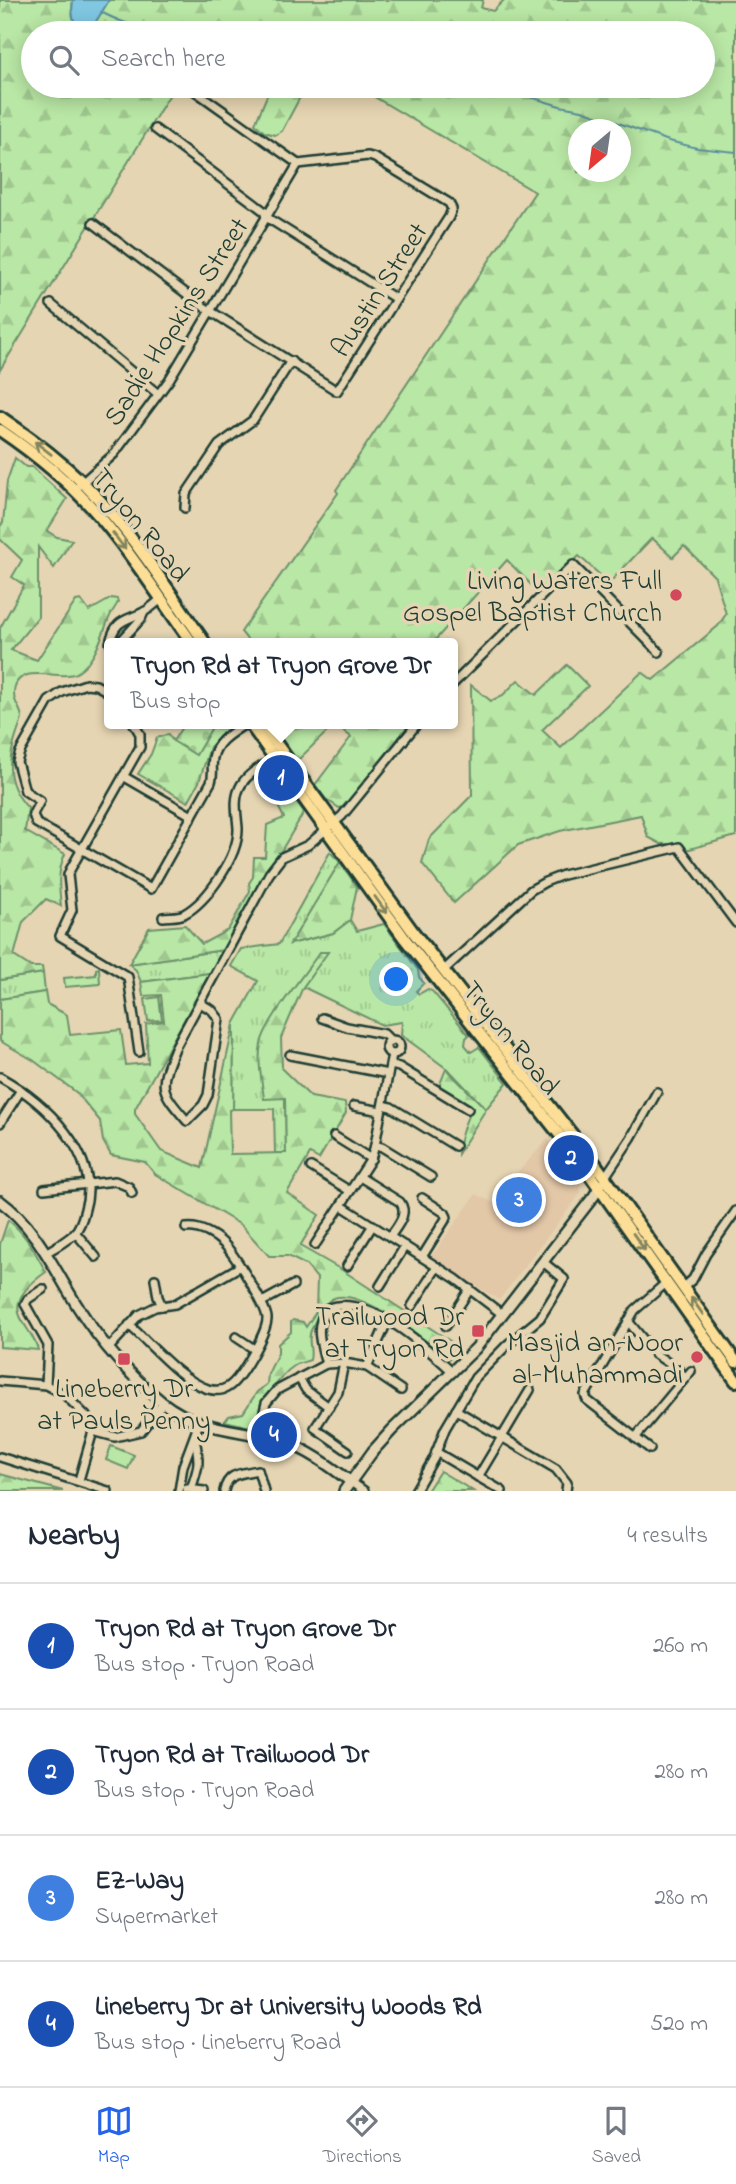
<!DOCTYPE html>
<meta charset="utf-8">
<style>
body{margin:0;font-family:"Indie Flower",sans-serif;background:#f6f6f7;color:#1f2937}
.compass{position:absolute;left:568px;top:119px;width:63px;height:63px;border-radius:50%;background:#fff;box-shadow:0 4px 18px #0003;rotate:209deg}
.you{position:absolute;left:397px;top:980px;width:24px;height:24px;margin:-18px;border:5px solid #fff;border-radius:50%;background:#1a73e8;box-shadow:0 0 0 10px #1a73e833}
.badge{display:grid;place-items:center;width:46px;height:46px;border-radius:50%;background:#2563eb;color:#fff;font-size:23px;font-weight:700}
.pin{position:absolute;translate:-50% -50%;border:4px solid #fff;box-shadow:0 2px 7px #0006}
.popup{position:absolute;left:104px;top:638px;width:354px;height:91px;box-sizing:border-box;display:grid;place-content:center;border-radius:7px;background:#fff;filter:drop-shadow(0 2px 5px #0005);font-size:23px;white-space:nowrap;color:#747a83}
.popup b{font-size:26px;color:#1f2937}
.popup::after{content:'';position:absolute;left:50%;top:100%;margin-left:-14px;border:14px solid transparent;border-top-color:#fff}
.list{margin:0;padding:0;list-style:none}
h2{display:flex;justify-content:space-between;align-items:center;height:91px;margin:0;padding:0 28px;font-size:30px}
h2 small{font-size:23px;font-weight:400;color:#747a83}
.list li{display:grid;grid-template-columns:46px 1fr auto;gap:21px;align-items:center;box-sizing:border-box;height:126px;padding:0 28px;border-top:2px solid #e0e1e3}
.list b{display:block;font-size:26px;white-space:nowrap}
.list p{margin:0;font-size:23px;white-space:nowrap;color:#747a83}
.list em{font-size:23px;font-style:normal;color:#747a83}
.icon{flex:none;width:38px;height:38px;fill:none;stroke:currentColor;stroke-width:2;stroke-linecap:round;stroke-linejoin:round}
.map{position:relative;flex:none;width:736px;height:1491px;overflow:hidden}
.search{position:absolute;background:#fff;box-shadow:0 4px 18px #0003;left:21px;right:21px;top:21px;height:77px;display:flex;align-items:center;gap:18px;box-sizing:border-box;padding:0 24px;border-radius:38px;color:#747a83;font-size:26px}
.sheet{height:595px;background:#fff}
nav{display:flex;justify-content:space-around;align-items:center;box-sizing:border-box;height:98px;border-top:2px solid #e0e1e3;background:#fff;font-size:19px;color:#747a83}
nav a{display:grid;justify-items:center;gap:4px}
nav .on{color:#2563eb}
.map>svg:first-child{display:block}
.built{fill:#e3c8a8}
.grass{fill:url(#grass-tufts);stroke:#6c926c;stroke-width:2}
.forest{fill:url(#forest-firs);stroke:#6c926c;stroke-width:2;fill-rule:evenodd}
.cemetery{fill:url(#cemetery-stones);stroke:#6c926c;stroke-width:2}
.garden{fill:#b9e7a5;stroke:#6c926c;stroke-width:2}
.water{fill:#81c7e2;stroke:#5a909c;stroke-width:2}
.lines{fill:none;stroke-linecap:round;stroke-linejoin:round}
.stream{stroke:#5a909c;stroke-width:2}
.minor-casing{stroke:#1f3d34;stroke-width:12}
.tertiary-casing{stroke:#1f3d34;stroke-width:14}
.primary-casing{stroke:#1f3d34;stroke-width:16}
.minor{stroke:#e6d5b2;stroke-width:7}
.tertiary{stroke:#e6d5b2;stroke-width:9}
.primary{stroke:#fdde96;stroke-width:10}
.oneway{stroke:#838560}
.poi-dot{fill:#d1495b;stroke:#e6d5b2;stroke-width:2.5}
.labels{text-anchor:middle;stroke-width:7;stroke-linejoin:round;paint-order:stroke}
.street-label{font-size:28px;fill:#1f3d34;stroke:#e6d5b2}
.poi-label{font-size:28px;fill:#1f3d34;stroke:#e6d5b2;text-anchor:end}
</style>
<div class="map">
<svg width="736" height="1491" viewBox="0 0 736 1491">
<defs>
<pattern id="grass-tufts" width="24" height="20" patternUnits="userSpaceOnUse" patternTransform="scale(1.75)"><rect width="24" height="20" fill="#b9e7a5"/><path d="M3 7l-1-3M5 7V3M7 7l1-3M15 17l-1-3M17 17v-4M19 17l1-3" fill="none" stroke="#9fc78f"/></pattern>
<pattern id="forest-firs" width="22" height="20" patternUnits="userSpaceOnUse" patternTransform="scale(1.75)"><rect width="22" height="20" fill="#b9e7a5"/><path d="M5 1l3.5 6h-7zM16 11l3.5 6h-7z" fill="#9fc78f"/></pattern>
<pattern id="cemetery-stones" width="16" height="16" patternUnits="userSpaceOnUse" patternTransform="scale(1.75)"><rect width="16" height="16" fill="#b9e7a5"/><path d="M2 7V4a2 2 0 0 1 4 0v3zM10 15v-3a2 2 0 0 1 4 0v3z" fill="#9fc78f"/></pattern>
</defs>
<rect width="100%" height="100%" fill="#e6d5b2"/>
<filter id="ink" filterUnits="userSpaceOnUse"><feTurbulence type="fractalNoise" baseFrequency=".0143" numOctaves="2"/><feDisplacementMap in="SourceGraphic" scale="14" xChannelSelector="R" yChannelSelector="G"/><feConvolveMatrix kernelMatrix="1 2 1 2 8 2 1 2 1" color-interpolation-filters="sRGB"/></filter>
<g filter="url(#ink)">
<polygon class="built" points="548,1139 580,1184 581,1193 499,1300 430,1258 476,1194 507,1210 504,1192 516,1174"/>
<g class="grass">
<polygon points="330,852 340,862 291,944 333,933 350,920 357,931 384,924 418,970 419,977 424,983 416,991 419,994 428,989 433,992 469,1035 466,1038 465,1045 471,1052 479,1047 507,1083 486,1109 450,1071 401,1035 402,1022 382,1025 303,987 327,952 276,1013 285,1098 286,1153 275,1153 274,1109 233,1109 234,1024 258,981 231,966 241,949 279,944"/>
<polygon points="223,950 210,973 141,982 136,970 129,964"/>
<polygon points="99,968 100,984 65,987 64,978 96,975 96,969"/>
<polygon points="43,973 45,992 0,999 0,980"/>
</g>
<g class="forest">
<path d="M0 0H73C71 11 73 23 79 33H33V86H175L0 370Z"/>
<path d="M109 0H483L481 8 493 11 504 0H736V836L686 850 682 844H661L648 837 641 815 560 831 518 845 454 903 422 863 429 839 472 795 471 685 491 701 503 695 518 680 536 695 567 665 588 686 542 730 561 748 642 672 653 680 718 626 726 614 715 577 684 546 673 557 652 538 609 583 579 556 539 593 507 560 436 639 440 643H250L241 632 338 493 336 490 535 192 356 86H703V33H256C240 24 239 21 223 33H89ZM578 130H620V172H578Z"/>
<polygon points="271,86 306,86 282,131 275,135 264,132 255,124"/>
<path d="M15 458 26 467H32L67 499 47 531 57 537 72 540 54 568 38 547V617L11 650 37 660 76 601 81 600 89 611 112 598 117 599 118 602C116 607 112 611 110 616 101 636 97 659 78 672 62 683 14 659 14 694 14 704 22 709 22 719 10 754 0 778 28 808L25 831 65 854C57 871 59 888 61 906L46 899 23 922 14 956 31 967H42L43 973 0 980V628L24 585 12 577 22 560 0 539V526L3 523 7 481Z"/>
<polygon points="203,724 232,724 210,747 199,782 188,802 138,774 151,754 157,738 168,734 173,741 211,728"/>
<polygon points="271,724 409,724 346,806 339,808 326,799 315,785 351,737 335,724 297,761"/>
<polygon points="274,771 304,812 223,950 129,964 149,928 185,925 202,944 228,930 250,891 249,883 253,877 254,857 265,857 267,825 284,818 262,774"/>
<polygon points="340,862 357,887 350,920 333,933 290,944"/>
<path d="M320 952H328L303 987 281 1038 282 1069 311 1097 345 1103 346 1113 319 1159 310 1154 287 1193 319 1215 300 1246 342 1270 459 1347 449 1359H447C439 1354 433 1346 426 1341 407 1327 358 1289 334 1298 325 1301 316 1319 312 1328 306 1339 313 1349 310 1360 305 1362 298 1363 294 1366 278 1376 258 1410 254 1428L225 1421 229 1416 243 1413 257 1392 267 1384 268 1374 278 1353V1344L291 1332V1322L293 1320 303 1322 306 1327 316 1312 317 1278 306 1265 288 1256H269L241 1225 155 1174 145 1162 111 1155 103 1141 100 1121 77 1093 33 1060 0 1041V999L45 992 47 1004 67 1015 70 1035 121 1030 126 1065 148 1063 146 1024 164 1021 161 995 143 996 141 982 210 973 135 1109V1114L161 1151 202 1168 234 1024 233 1109 229 1110 230 1154 286 1153 285 1098 264 1099C262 1081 257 1062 261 1044 265 1022 305 973 320 952Z"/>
<path d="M446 1069 486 1109 458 1154C458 1142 466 1118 472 1108L440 1088V1084Z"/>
<path d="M8 1220C26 1234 35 1252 46 1272 33 1281 12 1298 20 1316 25 1328 35 1337 38 1350L0 1347V1244Z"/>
<polygon points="440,1471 473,1491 427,1491"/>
<polygon points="0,1474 63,1491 0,1491"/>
</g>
<polygon class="cemetery" points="184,724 203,724 211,729 196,755 173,741"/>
<g class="garden">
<polygon points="159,997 162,1020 148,1021 145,999"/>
<polygon points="111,1446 134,1455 128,1469 106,1460"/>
</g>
<path class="water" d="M73 0H109L89 33H79C73 23 71 12 73 0Z"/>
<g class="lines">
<g class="stream">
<path d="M101 12C125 25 148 31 175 33"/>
<polyline points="199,33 215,32 260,33"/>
<polyline points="494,86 560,106 582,110 669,141 697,148 736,152"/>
</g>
<g class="minor-casing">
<g id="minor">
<polyline points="155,129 264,211 266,217 396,299"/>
<polyline points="93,223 204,307 337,391 449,217 452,209 449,203 375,158 368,156 298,164 188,86"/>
<polyline points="51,304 158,394"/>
<polyline points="74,490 114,454 169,380 298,164"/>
<polyline points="185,508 186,494 219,445 253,420 291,361"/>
<path d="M110 643C115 617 129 621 147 610 152 607 156 603 161 599"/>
<polyline points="119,643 141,619 144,612"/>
<polyline points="452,685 573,565 659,652"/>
<path d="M110 693 96 685 86 684 62 692 49 701 20 752 17 762 25 791 40 801 33 814 36 823 151 889 211 782C214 774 211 767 213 758 216 741 232 733 245 724"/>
<polyline points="134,724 140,734 140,747 70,870 68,875 72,910 60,936 128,977 139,1052"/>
<polyline points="123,776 192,816"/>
<path d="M163 917C169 916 179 917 184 914 208 901 239 855 238 828 237 813 233 799 241 785 249 772 263 766 275 758"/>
<polyline points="443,971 531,890 545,882 563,875 679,847 736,923"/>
<path d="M200 1003 212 1010 219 1019 218 1026 208 1095 203 1105 187 1121C159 1089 159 1087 175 1048L269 874 282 857 308 845 342 816 417 724"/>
<polyline points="322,1018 347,1027 384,1034 391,1041"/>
<circle cx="393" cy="1047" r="7"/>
<polyline points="290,1055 388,1074"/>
<polyline points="391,1065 399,1067 468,1109"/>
<path d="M0 1077C43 1101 102 1154 85 1209 83 1218 80 1227 74 1234 66 1241 56 1247 47 1252"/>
<polyline points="383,1105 391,1107 455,1146"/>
<polyline points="354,1106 381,1111"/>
<polyline points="0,1123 21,1090"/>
<polyline points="334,1136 371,1159"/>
<polyline points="375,1145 382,1147 431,1177"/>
<polyline points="311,1167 350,1191"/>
<path d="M360 1177 400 1202C409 1214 397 1226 390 1237"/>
<polyline points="605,1177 631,1138 657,1092"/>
<polyline points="44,1189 115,1181 129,1187 132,1193"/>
<polyline points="422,1198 445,1213 447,1217 422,1257"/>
<polyline points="342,1206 456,1279 502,1314"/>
<polyline points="75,1232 96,1257"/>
<polyline points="315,1245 371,1159 375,1145 392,1054"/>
<polyline points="347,1266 373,1225"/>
<polyline points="155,1279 158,1297 162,1306"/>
<polyline points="380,1286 405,1246"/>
<polyline points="684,1287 693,1279 706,1254 736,1211"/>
<polyline points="43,1289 28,1299 25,1304 48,1345 46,1385"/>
<polyline points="262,1302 293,1285"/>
<polyline points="412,1306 437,1267"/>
<polyline points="628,1321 655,1354 679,1370 685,1378"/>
<path d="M129 1325C151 1344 180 1380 208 1389 215 1391 222 1391 228 1387 240 1380 268 1331 267 1318 266 1305 234 1254 224 1244 215 1235 199 1226 186 1228"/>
<polyline points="446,1326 470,1289"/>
<polyline points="236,1337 254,1349"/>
<polyline points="108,1349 139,1315 155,1307 175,1304 239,1267"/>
<polyline points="344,1363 338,1392 315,1428 348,1451"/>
<path d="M326 1364C321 1344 313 1326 328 1308 368 1293 426 1347 453 1372"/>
<polyline points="367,1367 387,1322"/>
<polyline points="299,1378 306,1390 329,1407"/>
<polyline points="0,1381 46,1385 64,1394 86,1416 93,1431 79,1480"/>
<polyline points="456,1410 556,1469 567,1483 566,1491"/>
<polyline points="93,1431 115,1437 141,1431 163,1403"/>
<polyline points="258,1436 266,1403 277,1390 326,1364 344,1363 367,1367 401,1390"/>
<polyline points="635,1438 691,1371"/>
<polyline points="650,1449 587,1400 585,1395 635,1310 667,1282"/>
<polyline points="436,1452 502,1491"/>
<polyline points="0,1457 108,1491"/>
<polyline points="478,1477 530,1390"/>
<polyline points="351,1482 364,1491"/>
<polyline points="187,1489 204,1491"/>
<path d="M191 1489C199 1466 200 1463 195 1439"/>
<polyline points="179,1491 183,1466 199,1423"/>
<path d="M224 1491C228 1472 241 1474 258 1470L264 1491"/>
<polyline points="415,1491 434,1458 445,1429 475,1378 507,1345 540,1318 564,1279 543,1262"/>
</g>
</g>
<g class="tertiary-casing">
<g id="tertiary">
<path d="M0 1201C37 1228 54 1269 78 1307 101 1343 129 1375 162 1402 200 1432 239 1428 282 1441 307 1449 330 1466 351 1482"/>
<polyline points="344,1491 373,1451 392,1430 476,1348 594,1196 601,1184"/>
</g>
</g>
<g class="primary-casing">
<g id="primary">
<path d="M0 417C40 444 79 475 110 512 145 553 174 599 205 643"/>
<path d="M0 430C37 455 72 484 101 518 134 557 162 601 192 643"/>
<polyline points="250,724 405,939 578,1158 736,1381"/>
<polyline points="262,724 414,933 596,1165 736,1362"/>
</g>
</g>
<use href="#minor" class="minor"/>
<use href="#tertiary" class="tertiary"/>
<use href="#primary" class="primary"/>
</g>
<defs><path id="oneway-shaft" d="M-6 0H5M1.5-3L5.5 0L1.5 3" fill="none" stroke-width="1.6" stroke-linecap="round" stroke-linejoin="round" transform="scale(1.75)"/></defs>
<g class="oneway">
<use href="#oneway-shaft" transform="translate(43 448) rotate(-142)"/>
<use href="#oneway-shaft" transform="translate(119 541) rotate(53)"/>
<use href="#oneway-shaft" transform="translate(381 905) rotate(54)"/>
<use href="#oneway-shaft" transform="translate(639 1242) rotate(55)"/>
<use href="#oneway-shaft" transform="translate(697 1306) rotate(-125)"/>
</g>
</g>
<g class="poi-dot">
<circle cx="676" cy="595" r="7"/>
<rect x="471" y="1324" width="14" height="14" rx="3.5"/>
<circle cx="697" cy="1357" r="7"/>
<rect x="117" y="1352" width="14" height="14" rx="3.5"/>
</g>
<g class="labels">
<g class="street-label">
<text transform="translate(378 289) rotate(-57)" y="10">Austin Street</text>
<text transform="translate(175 321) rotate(-57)" y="10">Sadie Hopkins Street</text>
<text transform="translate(142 524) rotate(51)" y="10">Tryon Road</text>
<text transform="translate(512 1037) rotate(51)" y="10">Tryon Road</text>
</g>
<g class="poi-label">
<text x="662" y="589">Living Waters Full<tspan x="662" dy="32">Gospel Baptist Church</tspan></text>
<text x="464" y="1325">Trailwood Dr<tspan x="464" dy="32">at Tryon Rd</tspan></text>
<text x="683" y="1351">Masjid an-Noor<tspan x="683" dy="32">al-Muhammadi</tspan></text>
<text x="124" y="1397" text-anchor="middle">Lineberry Dr<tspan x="124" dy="32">at Pauls Penny</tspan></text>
</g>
</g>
</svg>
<svg class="compass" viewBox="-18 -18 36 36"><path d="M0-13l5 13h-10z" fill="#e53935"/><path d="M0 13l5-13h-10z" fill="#747a83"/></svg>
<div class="you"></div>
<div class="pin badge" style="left:281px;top:778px;background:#1a4fb4">1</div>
<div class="popup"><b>Tryon Rd at Tryon Grove Dr</b>Bus stop</div>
<div class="pin badge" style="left:571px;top:1158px;background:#1a4fb4">2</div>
<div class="pin badge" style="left:519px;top:1200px;background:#3f7fe0">3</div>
<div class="pin badge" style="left:274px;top:1435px;background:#1a4fb4">4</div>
<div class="search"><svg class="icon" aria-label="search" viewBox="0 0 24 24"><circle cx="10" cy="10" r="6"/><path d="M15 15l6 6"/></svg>Search here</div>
</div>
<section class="sheet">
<h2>Nearby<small>4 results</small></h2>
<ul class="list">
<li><span class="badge" style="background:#1a4fb4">1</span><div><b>Tryon Rd at Tryon Grove Dr</b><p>Bus stop · Tryon Road</p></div><em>260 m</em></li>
<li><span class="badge" style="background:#1a4fb4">2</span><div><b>Tryon Rd at Trailwood Dr</b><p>Bus stop · Tryon Road</p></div><em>280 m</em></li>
<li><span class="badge" style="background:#3f7fe0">3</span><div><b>EZ-Way</b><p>Supermarket</p></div><em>280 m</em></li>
<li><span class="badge" style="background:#1a4fb4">4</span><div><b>Lineberry Dr at University Woods Rd</b><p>Bus stop · Lineberry Road</p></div><em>520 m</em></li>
</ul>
</section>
<nav>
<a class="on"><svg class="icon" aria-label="map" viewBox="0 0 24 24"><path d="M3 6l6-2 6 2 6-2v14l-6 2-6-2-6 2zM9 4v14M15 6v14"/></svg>Map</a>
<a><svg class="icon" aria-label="directions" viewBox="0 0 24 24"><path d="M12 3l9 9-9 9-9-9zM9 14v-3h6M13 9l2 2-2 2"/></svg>Directions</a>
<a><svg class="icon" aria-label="saved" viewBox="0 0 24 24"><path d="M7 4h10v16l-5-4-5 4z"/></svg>Saved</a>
</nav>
